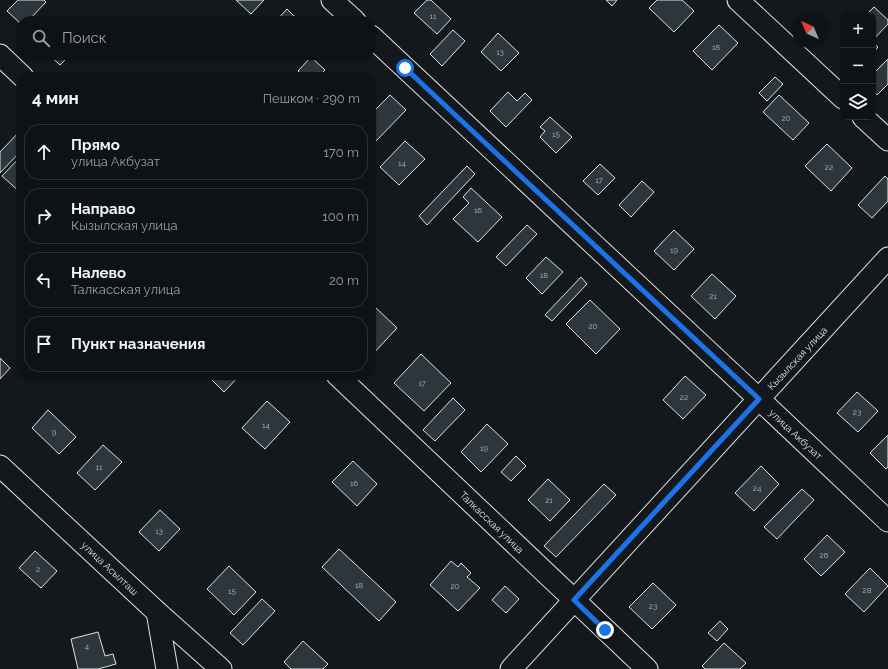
<!DOCTYPE html>
<html lang="ru">
<meta charset="utf-8">
<style>
body{margin:0;font-family:Raleway,sans-serif;background:#181b1e;color:#f1f3f6}
.controls{position:absolute;right:12px;top:12px;display:grid;overflow:hidden;border-radius:8px;box-shadow:0 1px 3px #0004}
.controls button{width:36px;height:36px;display:grid;place-items:center;padding:0;border:0;border-bottom:1px solid #2f3234;background:#0f1215;color:#f1f3f6;font:20px sans-serif}
.compass{position:absolute;left:792px;top:12px;width:36px;height:36px;border-radius:50%;background:#0f1215;box-shadow:0 1px 3px #0004;rotate:316deg}
.stop{position:absolute;width:12px;height:12px;margin:-9px;border:3px solid #1a73e8;border-radius:50%;background:#fff}
.stop.end{background:#1a73e8;border-color:#fff;box-shadow:0 1px 4px #0008}
.list{margin:0;padding:0;list-style:none}
h2{display:flex;justify-content:space-between;align-items:center;height:52px;margin:0;padding:0 16px;font-size:17px}
h2 small{font-size:13px;font-weight:400;color:#9b9ea0}
.list li{display:grid;grid-template-columns:26px 1fr auto;gap:12px;align-items:center;box-sizing:border-box;height:56px;margin:0 8px 8px;padding:0 8px;border:1px solid #2f3234;border-radius:16px}
.list b{display:block;font-size:15px;white-space:nowrap}
.list p{margin:0;font-size:13px;white-space:nowrap;color:#9b9ea0}
.list em{font-size:13px;font-style:normal;color:#9b9ea0}
.icon{flex:none;width:22px;height:22px;fill:none;stroke:currentColor;stroke-width:2;stroke-linecap:round;stroke-linejoin:round}
.map{position:relative;flex:none;width:888px;height:669px;overflow:hidden}
.search{position:absolute;background:#0f1215;box-shadow:0 1px 3px #0004;left:16px;top:16px;width:360px;height:44px;display:flex;align-items:center;gap:10px;box-sizing:border-box;padding:0 14px;border-radius:16px;color:#9b9ea0;font-size:15px}
.panel{position:absolute;background:#0f1215;box-shadow:0 1px 3px #0004;left:16px;top:72px;width:360px;height:308px;border-radius:16px}
.map>svg:first-child{display:block}
.building{fill:#2c363c;stroke:#d8e6dc}
.lines{fill:none;stroke-linecap:round;stroke-linejoin:round}
.minor-casing{stroke:#d8e6dc;stroke-width:23}
.minor{stroke:#14181c;stroke-width:21}
.route{stroke:#1a73e8;stroke-width:5}
.labels{text-anchor:middle;stroke-width:3;stroke-linejoin:round;paint-order:stroke}
.number-label{font-size:8px;fill:#adbab4}
.street-label{font-size:10px;fill:#d8e6dc;stroke:#14181c}
</style>
<div class="map">
<svg width="888" height="669" viewBox="0 0 888 669">
<rect width="100%" height="100%" fill="#14181c"/>
<g class="building">
<polygon points="18,0 44,0 46,2 28,21 21,21 21,24 7,11"/>
<polygon points="236,0 264,0 251,14"/>
<polygon points="427,0 431,0 451,19 437,34 414,13"/>
<polygon points="606,0 617,0 612,6"/>
<polygon points="657,0 682,0 694,11 674,32 649,8"/>
<polygon points="874,7 888,20 888,24 873,40 873,15 866,15"/>
<polygon points="287,9 299,21 276,21"/>
<polygon points="719,25 738,43 712,70 693,51"/>
<polygon points="453,30 465,41 442,66 430,54"/>
<polygon points="498,33 519,53 501,71 481,52"/>
<polygon points="873,42 878,47 873,53"/>
<polygon points="49,55 70,55 60,65"/>
<polygon points="311,57 325,70 318,77 305,77 298,71"/>
<polygon points="888,59 888,84 877,95 873,90 873,74"/>
<polygon points="775,77 783,84 767,101 759,93"/>
<polygon points="508,92 517,101 525,93 532,100 506,127 490,111"/>
<polygon points="390,95 406,110 375,142 371,137 371,114"/>
<polygon points="779,95 809,123 793,140 763,112"/>
<polygon points="550,117 572,137 556,153 540,137 545,131 540,127"/>
<polygon points="21,130 21,151 0,173 0,152"/>
<polygon points="405,141 425,159 399,185 380,167"/>
<polygon points="827,144 852,168 831,191 805,166"/>
<polygon points="21,156 21,193 2,176"/>
<polygon points="600,164 615,178 598,195 583,181"/>
<polygon points="467,166 475,174 427,225 419,216"/>
<polygon points="885,176 888,179 888,201 872,218 858,205"/>
<polygon points="642,181 654,192 631,217 619,205"/>
<polygon points="471,188 502,217 478,242 453,219 469,203 463,197"/>
<polygon points="527,225 537,234 506,266 496,257"/>
<polygon points="674,230 694,249 674,270 654,251"/>
<polygon points="546,257 563,272 542,294 526,278"/>
<polygon points="712,274 736,296 715,319 691,296"/>
<polygon points="581,277 587,284 552,321 545,315"/>
<polygon points="590,300 620,329 596,354 566,324"/>
<polygon points="375,307 397,328 372,355 371,354 371,311"/>
<polygon points="421,354 451,383 424,411 394,383"/>
<polygon points="0,358 10,368 0,379"/>
<polygon points="207,375 240,375 224,392"/>
<polygon points="685,376 706,395 683,419 663,400"/>
<polygon points="857,392 878,411 858,432 837,413"/>
<polygon points="453,398 465,410 435,441 423,430"/>
<polygon points="267,401 290,422 265,449 242,428"/>
<polygon points="48,410 76,437 59,454 32,428"/>
<polygon points="487,424 508,444 481,472 461,452"/>
<polygon points="888,435 888,467 886,469 870,453"/>
<polygon points="103,445 122,462 95,490 77,473"/>
<polygon points="516,456 526,466 511,481 501,472"/>
<polygon points="353,461 377,484 357,506 332,482"/>
<polygon points="761,466 779,484 754,511 735,493"/>
<polygon points="548,479 570,500 550,521 528,500"/>
<polygon points="604,484 616,495 556,557 544,546"/>
<polygon points="802,489 814,500 777,539 764,527"/>
<polygon points="160,510 180,529 159,551 139,532"/>
<polygon points="827,535 845,552 821,576 804,559"/>
<polygon points="339,549 396,602 379,621 322,567"/>
<polygon points="35,551 57,571 41,588 19,568"/>
<polygon points="451,561 458,567 461,563 471,573 467,577 480,588 458,611 430,585"/>
<polygon points="229,566 256,592 234,615 207,589"/>
<polygon points="870,568 888,586 864,612 845,594"/>
<polygon points="653,583 676,605 652,629 629,607"/>
<polygon points="505,586 519,599 506,613 492,600"/>
<polygon points="262,599 275,611 243,645 230,633"/>
<polygon points="720,621 728,629 717,641 708,633"/>
<polygon points="98,632 105,656 113,654 116,664 98,669 78,669 71,639"/>
<polygon points="303,641 328,664 323,669 291,669 284,662"/>
<polygon points="724,643 746,663 740,669 705,669 702,666"/>
</g>
<g class="lines">
<g class="minor-casing">
<g id="minor">
<polyline points="332,0 355,21"/>
<polyline points="738,0 843,98"/>
<polyline points="371,36 759,399 888,521"/>
<polyline points="0,55 23,77"/>
<polyline points="863,117 888,140"/>
<polyline points="337,375 647,669"/>
<polyline points="0,466 157,612 221,669"/>
<polyline points="157,612 167,669"/>
<polyline points="511,669 888,258"/>
</g>
</g>
<use href="#minor" class="minor"/>
</g>
<g class="lines">
<polyline class="route" points="405,68 759,399 574,600 605,630"/>
</g>
<g class="labels">
<g class="number-label">
<text x="433" y="19">11</text>
<text x="716" y="50">18</text>
<text x="500" y="55">13</text>
<text x="786" y="121">20</text>
<text x="556" y="137">15</text>
<text x="402" y="166">14</text>
<text x="829" y="170">22</text>
<text x="599" y="183">17</text>
<text x="478" y="213">16</text>
<text x="674" y="253">19</text>
<text x="544" y="278">18</text>
<text x="713" y="299">21</text>
<text x="593" y="329">20</text>
<text x="422" y="386">17</text>
<text x="684" y="400">22</text>
<text x="857" y="415">23</text>
<text x="266" y="428">14</text>
<text x="54" y="435">9</text>
<text x="484" y="451">19</text>
<text x="99" y="470">11</text>
<text x="354" y="486">16</text>
<text x="757" y="491">24</text>
<text x="549" y="503">21</text>
<text x="159" y="534">13</text>
<text x="824" y="558">26</text>
<text x="38" y="572">2</text>
<text x="359" y="588">18</text>
<text x="455" y="589">20</text>
<text x="867" y="593">28</text>
<text x="232" y="594">15</text>
<text x="653" y="609">23</text>
<text x="87" y="649">4</text>
</g>
<g class="street-label">
<text transform="translate(797 358) rotate(-47)" y="4">Кызылская улица</text>
<text transform="translate(796 434) rotate(43)" y="4">улица Акбузат</text>
<text transform="translate(492 522) rotate(44)" y="4">Талкасская улица</text>
<text transform="translate(110 568) rotate(43)" y="4">улица Асылташ</text>
</g>
</g>
</svg>
<div class="controls">
<button>+</button>
<button>−</button>
<button><svg class="icon" aria-label="layers" viewBox="0 0 24 24"><path d="M12 4l9 5-9 5-9-5zM3 14l9 5 9-5"/></svg></button>
</div>
<svg class="compass" viewBox="-18 -18 36 36"><path d="M0-13l5 13h-10z" fill="#e53935"/><path d="M0 13l5-13h-10z" fill="#9b9ea0"/></svg>
<div class="stop" style="left:405px;top:68px"></div>
<div class="stop end" style="left:605px;top:630px"></div>
<div class="search"><svg class="icon" aria-label="search" viewBox="0 0 24 24"><circle cx="10" cy="10" r="6"/><path d="M15 15l6 6"/></svg>Поиск</div>
<section class="panel">
<h2>4 мин<small>Пешком · 290 m</small></h2>
<ul class="list">
<li><svg class="icon" aria-label="ahead" viewBox="0 0 24 24"><path d="M12 20V5M6 11l6-6 6 6"/></svg><div><b>Прямо</b><p>улица Акбузат</p></div><em>170 m</em></li>
<li><svg class="icon" aria-label="right" viewBox="0 0 24 24"><path d="M7 20v-9h11M14 6l5 5-5 5"/></svg><div><b>Направо</b><p>Кызылская улица</p></div><em>100 m</em></li>
<li><svg class="icon" aria-label="left" viewBox="0 0 24 24"><path d="M17 20v-9H6M10 6l-5 5 5 5"/></svg><div><b>Налево</b><p>Талкасская улица</p></div><em>20 m</em></li>
<li><svg class="icon" aria-label="arrive" viewBox="0 0 24 24"><path d="M6 21V4h12l-3 4 3 4H6"/></svg><div><b>Пункт назначения</b></div></li>
</ul>
</section>
</div>
